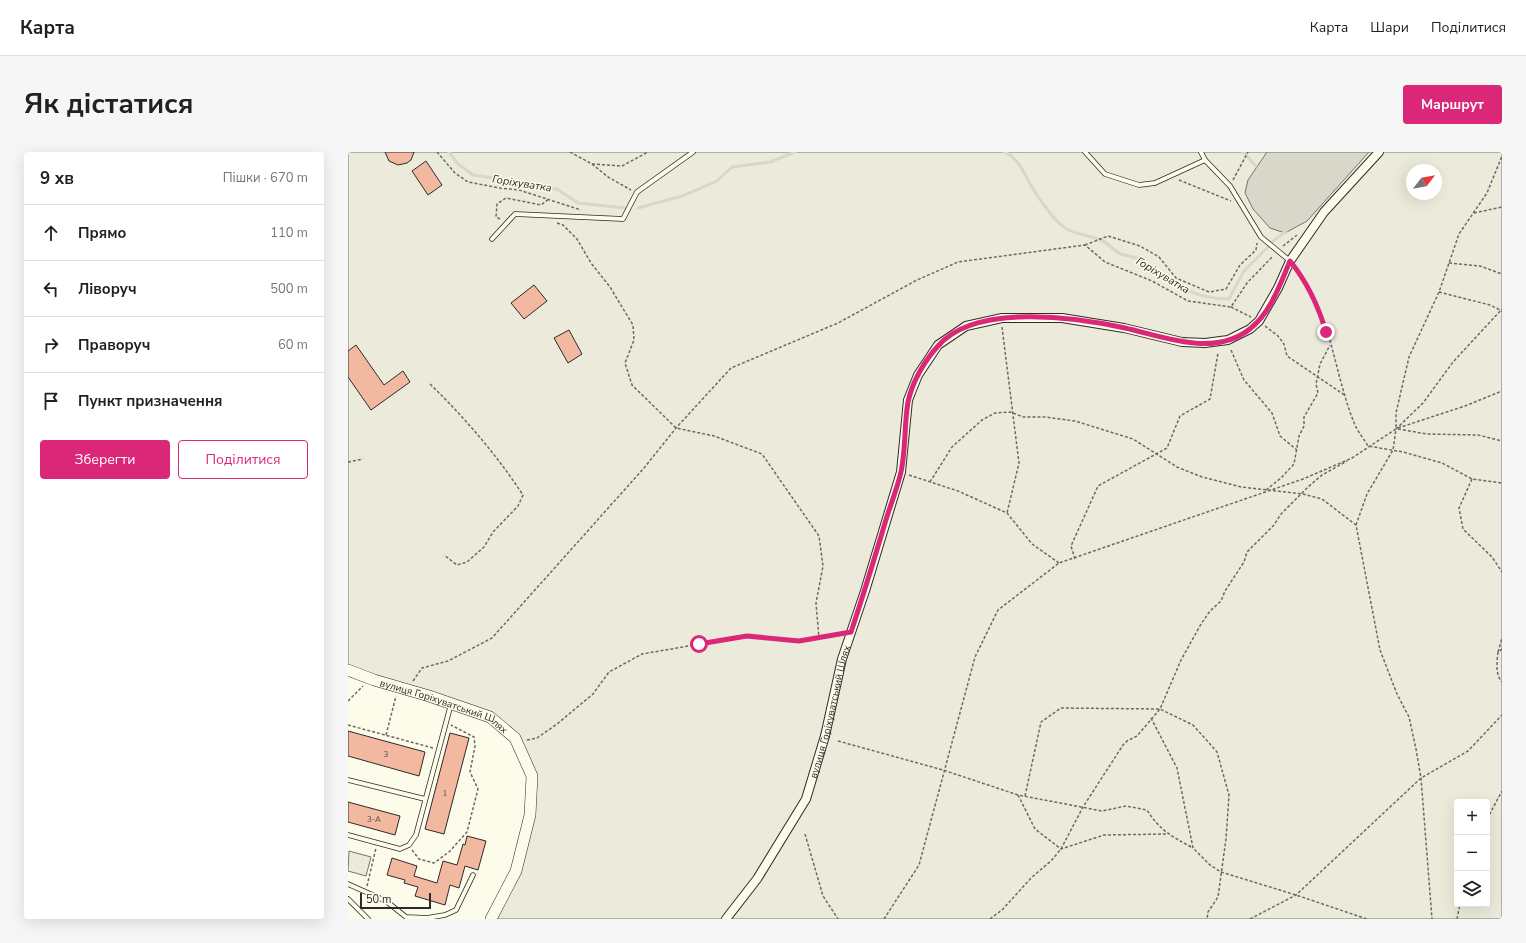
<!DOCTYPE html>
<html lang="uk">
<meta charset="utf-8">
<style>
body{margin:0;font-family:"Nunito Sans",sans-serif;background:#f6f6f6;color:#202124}
.controls{position:absolute;right:12px;bottom:12px;display:grid;overflow:hidden;border-radius:4px;box-shadow:0 4px 16px #0002}
.controls button{width:36px;height:36px;display:grid;place-items:center;padding:0;border:0;border-bottom:1px solid #e0e0e0;background:#fff;color:#202124;font:20px sans-serif}
.compass{position:absolute;left:1058px;top:12px;width:36px;height:36px;border-radius:50%;background:#fff;box-shadow:0 4px 16px #0002;rotate:59deg}
.scale{position:absolute;left:12px;bottom:10px;width:71px;box-sizing:border-box;padding-left:4px;border:2px solid #2b2b2b;border-top:0;font-size:11px;line-height:14px;white-space:nowrap;color:#2b2b2b;-webkit-text-stroke:3px #fdfbea;paint-order:stroke}
.stop{position:absolute;width:12px;height:12px;margin:-9px;border:3px solid #db2777;border-radius:50%;background:#fff}
.stop.end{background:#db2777;border-color:#fff;box-shadow:0 1px 4px #0008}
.list{margin:0;padding:0;list-style:none}
h2{display:flex;justify-content:space-between;align-items:center;height:52px;margin:0;padding:0 16px;font-size:17px}
h2 small{font-size:13px;font-weight:400;color:#757577}
.list li{display:grid;grid-template-columns:26px 1fr auto;gap:12px;align-items:center;box-sizing:border-box;height:56px;padding:0 16px;border-top:1px solid #e0e0e0}
.list b{display:block;font-size:15px;white-space:nowrap}
.list em{font-size:13px;font-style:normal;color:#757577}
.actions{display:flex;gap:8px;padding:12px 16px}
.actions a{flex:1;padding:9px 0;border:1px solid #db2777;border-radius:4px;text-align:center;font-size:14px;color:#db2777}
.actions .main{background:#db2777;color:#fff}
.icon{flex:none;width:22px;height:22px;fill:none;stroke:currentColor;stroke-width:2;stroke-linecap:round;stroke-linejoin:round}
.map{position:relative;flex:none;width:1154px;height:767px;overflow:hidden;border-radius:4px}
header{display:flex;align-items:center;gap:24px;box-sizing:border-box;height:56px;padding:0 20px;background:#fff;border-bottom:1px solid #e0e0e0}
header strong{font-size:19px}
nav{display:flex;gap:22px;margin-inline-start:auto;font-size:14px}
.intro{display:flex;align-items:center;justify-content:space-between;box-sizing:border-box;height:96px;padding:0 24px}
h1{margin:0;font-size:28px}
.button{padding:10px 18px;border-radius:4px;background:#db2777;color:#fff;font-size:14px;font-weight:700}
main{display:flex;gap:24px;padding:0 24px}
aside{flex:1;background:#fff;border-radius:4px;box-shadow:0 4px 16px #0002}
.map>svg:first-child{display:block}
.green{fill:#ecebdb;stroke:#74746e;fill-rule:evenodd}
.water{fill:#d8d7c9;stroke:#74746e}
.lines{fill:none;stroke-linecap:round;stroke-linejoin:round}
.stream{stroke:#d8d7c9;stroke-width:3}
.building{fill:#f2b8a0;stroke:#2b2b2b}
.service-casing{stroke:#2b2b2b;stroke-width:5.5}
.minor-casing{stroke:#2b2b2b;stroke-width:10}
.tertiary-casing{stroke:#2b2b2b;stroke-width:12}
.path{stroke:#6a6964;stroke-width:1.5;stroke-dasharray:3 2;stroke-linecap:butt}
.service{stroke:#fdfbea;stroke-width:4}
.minor{stroke:#fdfbea;stroke-width:8}
.tertiary{stroke:#fdfbea;stroke-width:11}
.route{stroke:#db2777;stroke-width:5}
.labels{text-anchor:middle;stroke-width:3;stroke-linejoin:round;paint-order:stroke}
.number-label{font-size:8px;fill:#5d4e48}
.street-label{font-size:10px;fill:#2b2b2b;stroke:#fdfbea}
.water-label{font-size:11px;font-style:italic;fill:#2b2b2b;stroke:#fdfbea}
</style>
<header>
<strong>Карта</strong>
<nav><a>Карта</a><a>Шари</a><a>Поділитися</a></nav>
</header>
<div class="intro"><h1>Як дістатися</h1><a class="button">Маршрут</a></div>
<main>
<aside>
<h2>9 хв<small>Пішки · 670 m</small></h2>
<ul class="list">
<li><svg class="icon" aria-label="ahead" viewBox="0 0 24 24"><path d="M12 20V5M6 11l6-6 6 6"/></svg><div><b>Прямо</b></div><em>110 m</em></li>
<li><svg class="icon" aria-label="left" viewBox="0 0 24 24"><path d="M17 20v-9H6M10 6l-5 5 5 5"/></svg><div><b>Ліворуч</b></div><em>500 m</em></li>
<li><svg class="icon" aria-label="right" viewBox="0 0 24 24"><path d="M7 20v-9h11M14 6l5 5-5 5"/></svg><div><b>Праворуч</b></div><em>60 m</em></li>
<li><svg class="icon" aria-label="arrive" viewBox="0 0 24 24"><path d="M6 21V4h12l-3 4 3 4H6"/></svg><div><b>Пункт призначення</b></div></li>
</ul>
<div class="actions"><a class="main">Зберегти</a><a>Поділитися</a></div>
</aside>
<div class="map">
<svg width="1154" height="767" viewBox="0 0 1154 767">
<rect width="100%" height="100%" fill="#fdfbea"/>
<g class="green">
<path d="M0 0H1154V767H148L172 721 188 625 143 561 0 514ZM1064 18H1088V42H1064ZM1109 650H1139V752H1109Z"/>
<polygon points="1,699 23,705 18,724 0,719"/>
</g>
<polygon class="water" points="919,0 1021,0 959,69 937,81 922,76 905,57 897,41 900,28"/>
<g class="lines">
<g class="stream">
<polyline points="101,0 109,11 125,23 162,28 186,35 209,37 230,51 277,56"/>
<path d="M656 0C670 4 677 24 684 35 689 44 702 62 709 69 723 84 736 81 753 88 760 91 766 99 773 102 778 104 785 104 790 107 824 128 838 146 881 147L896 119 920 95"/>
<polyline points="895,0 908,14"/>
<polyline points="290,56 334,44 351,37 369,29 384,15 422,10 447,0"/>
<polyline points="924,90 938,79"/>
</g>
</g>
<g class="building">
<polygon points="37,0 66,0 63,8 59,11 50,13 41,9"/>
<polygon points="78,9 94,33 80,43 64,19"/>
<polygon points="186,133 199,149 176,167 163,151"/>
<polygon points="221,178 234,202 220,211 206,186"/>
<polygon points="8,193 36,233 55,219 62,230 23,258 0,225 0,199"/>
<polygon points="0,579 77,600 71,624 0,604"/>
<polygon points="102,581 121,586 96,682 77,677"/>
<polygon points="0,650 52,664 47,683 0,670"/>
<polygon points="119,684 138,689 130,718 117,714 111,736 102,733 97,753 67,744 70,735 56,731 57,728 39,723 44,706 69,714 66,724 89,731 95,709 109,713 115,692 117,693"/>
</g>
<g class="lines">
<g class="service-casing">
<g id="service">
<polyline points="737,0 757,22 791,33 807,31 857,8"/>
<polyline points="853,0 857,8 882,34 913,85 942,109"/>
<polyline points="144,87 167,62 275,67 289,40 345,0"/>
<polyline points="0,628 77,647"/>
<polyline points="0,683 52,697 61,693 68,683 103,552"/>
<polyline points="0,732 38,749 58,765 79,766 97,763 108,758 125,723"/>
<polyline points="0,747 20,767"/>
</g>
</g>
<g class="minor-casing">
<g id="minor">
<path id="s1" d="M378 767 409 727 458 647 477 584 494 507 517 439 553 320 560 248 570 223 590 193 618 174 654 166H714L776 176 834 190 857 191 880 188 902 177 911 169 930 136 942 109 976 60 1031 0"/>
</g>
</g>
<g class="tertiary-casing">
<g id="tertiary">
<path id="s2" d="M0 518 26 528 81 544 142 565 167 586 184 624 182 663 168 719 143 767"/>
</g>
</g>
<g class="path">
<polyline points="89,0 107,21 120,30 152,36 171,38 233,58"/>
<polyline points="222,0 244,12 260,25 283,38"/>
<polyline points="244,12 274,14 300,0"/>
<polyline points="831,28 883,49"/>
<polyline points="885,28 900,0"/>
<polyline points="1126,61 1154,55"/>
<polyline points="152,67 148,65 149,52 158,46 193,53 201,47"/>
<polyline points="209,71 215,73 229,87 243,111 262,135 285,173 286,188 277,211 284,233 328,276 366,284 414,302 471,384 475,414 468,451 471,486"/>
<polyline points="737,93 760,84 792,94 811,105 828,126 861,140 878,137 892,113 908,98 909,91"/>
<polyline points="935,94 949,83"/>
<polyline points="1101,111 1132,114 1154,122"/>
<path d="M948 116C983 158 986 223 1007 273 1010 280 1016 287 1020 294L1055 300 1094 311 1124 327 1154 331"/>
<polyline points="1091,140 1142,153 1154,159"/>
<polyline points="883,155 903,165"/>
<polyline points="917,174 930,184 936,192 939,204 998,244"/>
<polyline points="654,175 671,311 659,361"/>
<polyline points="883,198 896,228 924,261 932,284 949,298"/>
<path d="M82 232C117 266 148 302 175 343L170 354 145 380 136 395 119 410 109 413 96 403"/>
<polyline points="1050,276 1117,254 1154,239"/>
<polyline points="1050,277 1079,282 1130,283 1154,289"/>
<polyline points="0,310 15,307"/>
<polyline points="561,323 610,339 659,361 684,392 711,411"/>
<polyline points="1124,327 1111,356 1115,377 1144,405 1154,420"/>
<polyline points="582,330 604,295 634,268 647,261 663,260 675,265 697,265 727,269 785,287 829,315 854,325 893,335 955,342 974,347 1008,373 1032,498 1049,542 1061,565 1068,597 1073,626 1084,767"/>
<polyline points="918,338 933,326 946,312 951,284 956,274 956,265 970,241 968,232 972,212 982,193"/>
<polyline points="1008,373 1019,342 1045,298 1048,277 1075,251 1105,210 1154,157"/>
<polyline points="727,407 723,394 750,334 819,296 832,264 862,247 870,201"/>
<path d="M1154 497 1150 500C1149 510 1147 522 1154 530"/>
<polyline points="1150,500 1154,486"/>
<polyline points="65,529 74,516 100,509 144,486 296,316 328,276 383,216 490,171 569,128 610,110 737,93 757,110 804,129 840,149 883,155 899,131 925,104"/>
<polyline points="0,549 15,534"/>
<polyline points="803,566 829,616 845,696 862,713 873,720 948,743 1019,767"/>
<polyline points="0,573 85,596"/>
<polyline points="38,583 48,544"/>
<polyline points="179,588 189,586 209,572 245,542 261,520 294,502 399,484 451,489 494,482"/>
<path d="M490 589 595 618 670 643 754 659 778 654 799 658C812 679 825 685 845 696"/>
<polyline points="670,643 687,677 713,697 756,683 819,682"/>
<polyline points="677,644 693,570 713,556 812,557 845,573 869,600 881,643 878,687 870,745 860,760 859,767"/>
<polyline points="1139,667 1154,639"/>
<polyline points="457,682 475,744 490,767"/>
<polyline points="64,698 71,707 86,711 101,700 119,680 130,637 122,620 127,594 126,585 103,573"/>
<polyline points="19,734 28,696"/>
<polyline points="536,767 571,713 627,505 650,458 711,411 955,327 1004,306 1048,277 1048,261 1061,205 1091,140 1111,82 1139,41 1154,4"/>
<polyline points="642,767 654,758 684,725 703,709 713,697 735,655 775,593 779,589 789,584 812,557 833,508 853,472 862,459 873,449 877,439 896,410 899,400 926,373 933,362 960,335 974,323 999,309"/>
<polyline points="902,767 948,743 1073,626 1120,599 1154,563"/>
<polyline points="1109,767 1112,752"/>
</g>
<use href="#service" class="service"/>
<use href="#minor" class="minor"/>
<use href="#tertiary" class="tertiary"/>
</g>
<g class="lines">
<path class="route" d="M351 492 399 484 451 489 503 480C515 444 526 408 537 371 542 354 549 337 553 320 558 297 556 273 560 250 564 230 577 208 590 194 627 151 727 165 777 176 817 185 867 206 903 176 923 160 932 132 942 109 960 131 970 153 978 180"/>
</g>
<g class="labels">
<g class="number-label">
<text x="38" y="605">3</text>
<text x="97" y="644">1</text>
<text x="26" y="670">3-А</text>
</g>
<g class="street-label">
<text dy="4" stroke="none"><textPath href="#s2" startOffset="103">вулиця Горіхуватський Шлях</textPath></text>
<text dy="4" stroke="none"><textPath href="#s1" startOffset="235">вулиця Горіхуватський Шлях</textPath></text>
</g>
<g class="water-label">
<text transform="translate(174 31) rotate(9)" y="4">Горіхуватка</text>
<text transform="translate(815 123) rotate(31)" y="4">Горіхуватка</text>
</g>
</g>
</svg>
<div class="controls">
<button>+</button>
<button>−</button>
<button><svg class="icon" aria-label="layers" viewBox="0 0 24 24"><path d="M12 4l9 5-9 5-9-5zM3 14l9 5 9-5"/></svg></button>
</div>
<svg class="compass" viewBox="-18 -18 36 36"><path d="M0-13l5 13h-10z" fill="#e53935"/><path d="M0 13l5-13h-10z" fill="#757577"/></svg>
<div class="scale">50 m</div>
<div class="stop" style="left:351px;top:492px"></div>
<div class="stop end" style="left:978px;top:180px"></div>
</div>
</main>
